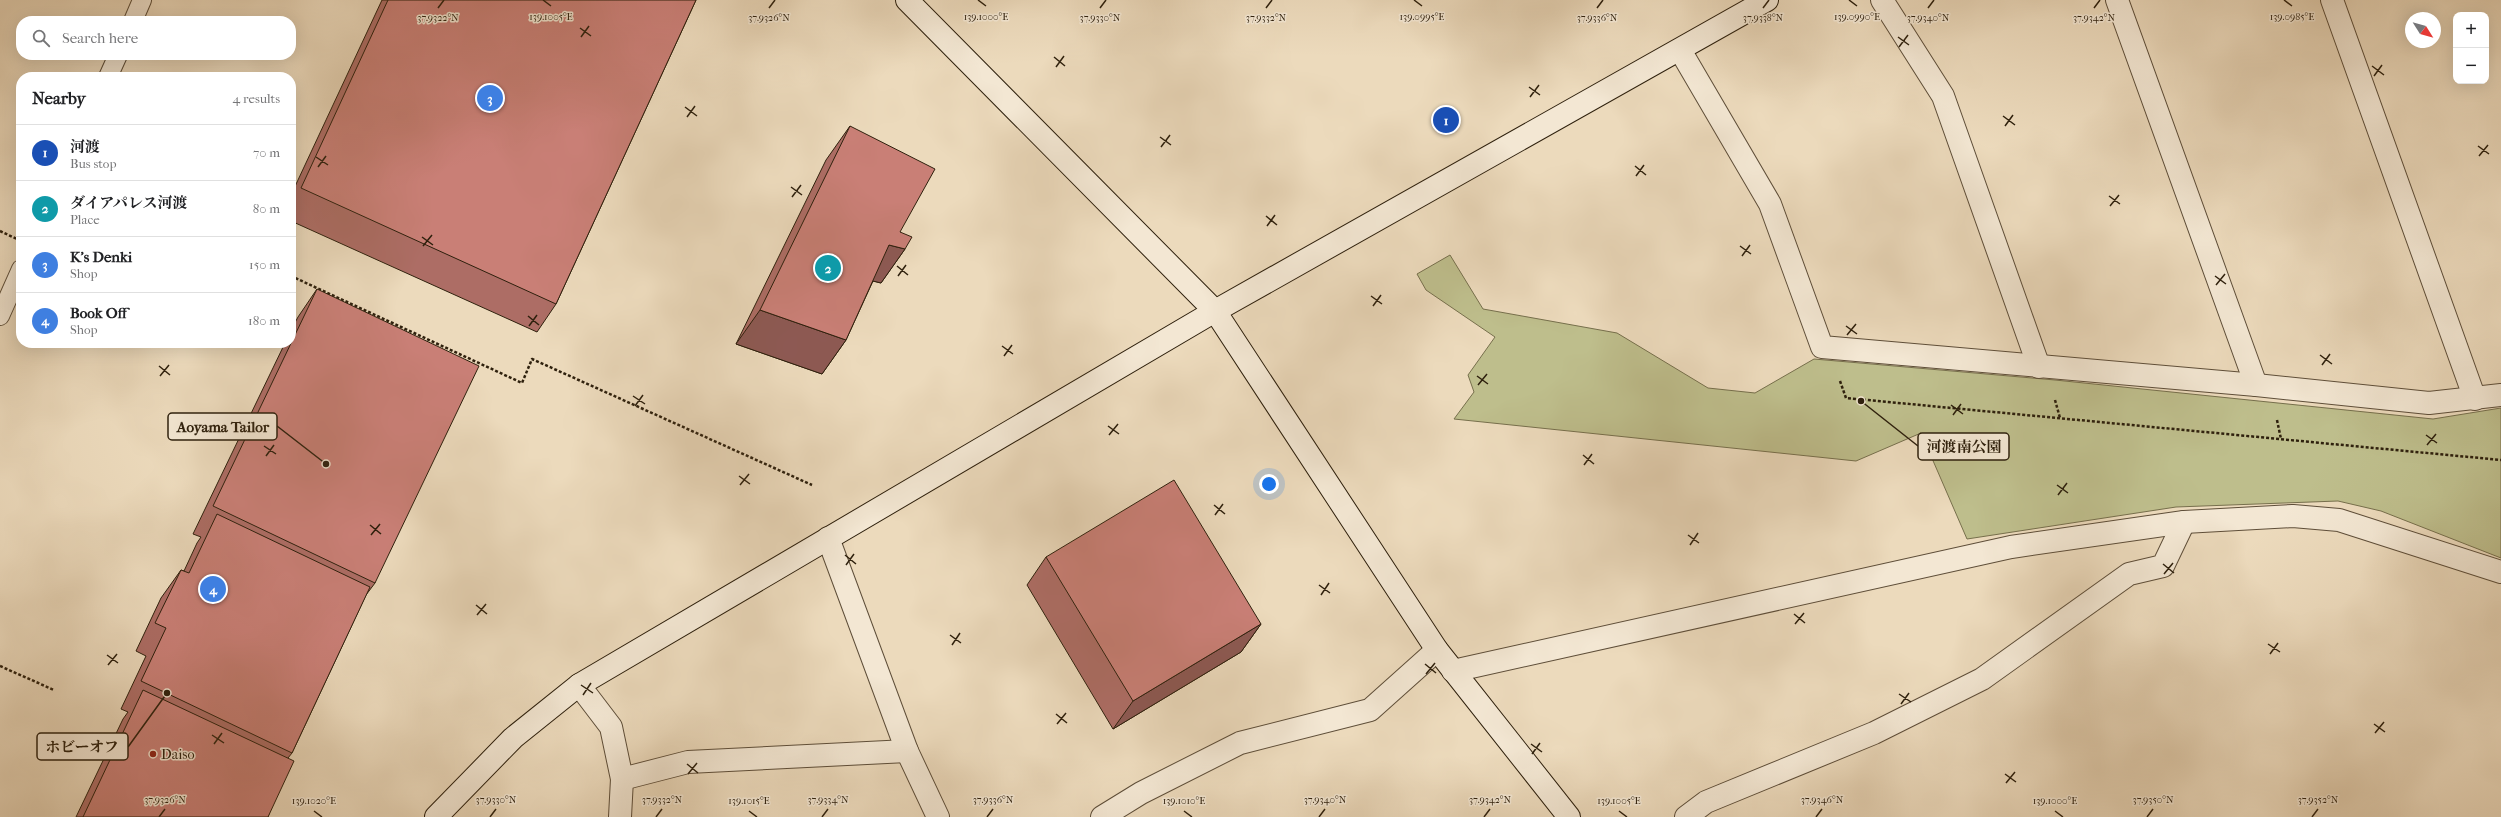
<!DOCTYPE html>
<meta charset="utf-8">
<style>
body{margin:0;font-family:"IM FELL French Canon","Noto Serif JP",serif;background:#f6f6f6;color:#202124}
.controls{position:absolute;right:12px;top:12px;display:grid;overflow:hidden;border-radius:8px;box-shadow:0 4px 16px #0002}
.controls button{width:36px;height:36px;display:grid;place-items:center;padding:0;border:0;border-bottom:1px solid #e0e0e0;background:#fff;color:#202124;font:20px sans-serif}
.compass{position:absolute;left:2405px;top:12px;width:36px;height:36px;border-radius:50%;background:#fff;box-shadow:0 4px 16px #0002;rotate:127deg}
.you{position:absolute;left:1269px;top:484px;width:14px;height:14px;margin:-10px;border:3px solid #fff;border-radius:50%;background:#1a73e8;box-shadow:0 0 0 6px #1a73e833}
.badge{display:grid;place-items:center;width:26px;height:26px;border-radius:50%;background:#0b8043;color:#fff;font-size:13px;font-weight:700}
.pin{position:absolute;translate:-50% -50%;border:2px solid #fff;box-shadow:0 1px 4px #0006}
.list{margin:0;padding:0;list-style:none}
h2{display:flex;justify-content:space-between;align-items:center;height:52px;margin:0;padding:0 16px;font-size:17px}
h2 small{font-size:13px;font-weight:400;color:#757577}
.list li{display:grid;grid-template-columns:26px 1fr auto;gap:12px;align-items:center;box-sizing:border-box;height:56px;padding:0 16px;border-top:1px solid #e0e0e0}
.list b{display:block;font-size:15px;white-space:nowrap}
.list p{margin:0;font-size:13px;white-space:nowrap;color:#757577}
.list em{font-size:13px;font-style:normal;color:#757577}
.icon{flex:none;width:22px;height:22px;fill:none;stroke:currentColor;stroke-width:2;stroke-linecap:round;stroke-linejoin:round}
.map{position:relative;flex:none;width:2501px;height:817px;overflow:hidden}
.search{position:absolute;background:#fff;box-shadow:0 4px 16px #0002;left:16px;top:16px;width:280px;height:44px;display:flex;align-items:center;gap:10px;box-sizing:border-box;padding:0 14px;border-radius:16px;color:#757577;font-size:15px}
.panel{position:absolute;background:#fff;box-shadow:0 4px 16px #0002;left:16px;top:72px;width:280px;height:276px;border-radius:16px}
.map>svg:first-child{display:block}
.green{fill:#bebe8c;stroke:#766f4c}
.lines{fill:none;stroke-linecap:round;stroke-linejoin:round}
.lane-casing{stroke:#5e4e39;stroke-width:20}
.street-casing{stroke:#5e4e39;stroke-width:24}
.secondary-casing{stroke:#2e200d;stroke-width:24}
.path{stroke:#2e200d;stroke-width:2.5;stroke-dasharray:3 2;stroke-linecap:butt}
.lane{stroke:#f3e7d3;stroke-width:18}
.street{stroke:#f3e7d3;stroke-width:22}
.secondary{stroke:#f3e7d3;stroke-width:22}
.wall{fill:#ad6d65;stroke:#2e200d}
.shaded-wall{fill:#8d5953;stroke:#2e200d}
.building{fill:#c97f76;stroke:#2e200d}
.ticks{fill:none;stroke:#2e200d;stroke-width:1.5}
.poi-dot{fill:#8f2418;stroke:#f3e7d3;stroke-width:1.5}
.labels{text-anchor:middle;stroke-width:3;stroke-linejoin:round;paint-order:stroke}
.poi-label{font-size:14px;fill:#2e200d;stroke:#f3e7d3;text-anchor:start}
.ticks-label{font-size:10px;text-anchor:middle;fill:#2e200d;stroke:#f3e7d3;stroke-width:3;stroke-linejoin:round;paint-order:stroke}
.leader{fill:none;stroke:#2e200d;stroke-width:1.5}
.callout-dot{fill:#2e200d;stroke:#f3e7d3;stroke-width:1.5}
.callout{fill:#f3e7d3;stroke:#2e200d;stroke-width:1.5}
.callout-label{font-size:15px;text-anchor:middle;font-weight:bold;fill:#2e200d}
</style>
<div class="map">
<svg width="2501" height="817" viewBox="0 0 2501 817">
<rect width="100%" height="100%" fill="#ecdabc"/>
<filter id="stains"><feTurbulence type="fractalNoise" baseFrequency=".005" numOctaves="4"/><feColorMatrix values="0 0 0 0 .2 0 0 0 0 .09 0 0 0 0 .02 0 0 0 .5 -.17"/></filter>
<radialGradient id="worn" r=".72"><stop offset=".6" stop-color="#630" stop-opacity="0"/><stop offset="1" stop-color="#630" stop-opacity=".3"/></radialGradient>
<polygon class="green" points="1450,255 1483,309 1617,333 1708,388 1755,393 1814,359 2055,380 2433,419 2501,408 2501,558 2381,511 2338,501 2176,507 1967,539 1921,433 1856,461 1454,419 1474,392 1468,375 1495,337 1426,290 1417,274"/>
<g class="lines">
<g class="lane-casing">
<g id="lane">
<polyline points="133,21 142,0"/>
<polyline points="108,77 118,55"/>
<polyline points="0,316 21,269"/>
</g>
</g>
<g class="street-casing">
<g id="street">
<polyline points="1882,0 1943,96 2039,367"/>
<polyline points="2117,0 2256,385"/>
<polyline points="2332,0 2475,399"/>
<polyline points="1680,50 1770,204 1822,347 2256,385 2429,403 2501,395"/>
<polyline points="828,538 907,751 938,817"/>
<polyline points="1453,671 2011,547 2184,522 2293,516 2339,520 2501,572"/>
<polyline points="579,685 611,727 622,779 620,817"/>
<polyline points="622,779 688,762 907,751"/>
<polyline points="1102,817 1141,793 1240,743 1370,710 1437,650"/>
<polyline points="1686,817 1706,802 1874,733 1982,679 2129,574 2163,566 2184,522"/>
</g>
</g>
<g class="secondary-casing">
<g id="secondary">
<polyline points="907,0 1215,311 1437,650 1569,817"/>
<polyline points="436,817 513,738 579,685 1215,311 1767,0"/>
</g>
</g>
<g class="path">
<polyline points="0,231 17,239"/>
<polyline points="291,276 522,383 532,359 812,485"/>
<polyline points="1840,381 1846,398 2501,460"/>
<polyline points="2055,400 2060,418"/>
<polyline points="2277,420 2281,439"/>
<polyline points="0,666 54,690"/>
</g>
<use href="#lane" class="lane"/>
<use href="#street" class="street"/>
<use href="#secondary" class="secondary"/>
</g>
<g class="wall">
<polygon points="382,0 696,0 556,304 537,332 291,221 291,195"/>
<polygon points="850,126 900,232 905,249 881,283 873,281 846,340 822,374 736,344 826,160"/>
<polygon points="317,289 375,583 366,595 292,753 288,758 268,817 76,817 123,719 128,712 121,709 146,656 136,651 161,598 181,570 184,571 197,543 201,537 193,534 285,343 291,343 291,330 298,317"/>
<polygon points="1046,557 1261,624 1241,652 1113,729 1027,585"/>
</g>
<g class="shaded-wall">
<polygon points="889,245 905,249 881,283 865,279"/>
<polygon points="760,310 846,340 822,374 736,344"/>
<polygon points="1261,624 1241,652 1113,729 1133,701"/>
</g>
<g class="building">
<polygon points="388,0 696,0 556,304 301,188"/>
<polygon points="850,126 935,169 900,232 912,237 905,249 889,245 846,340 760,310"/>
<polygon points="317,289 479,366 375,583 213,506"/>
<polygon points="1174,480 1261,624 1133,701 1046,557"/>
<polygon points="217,514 370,587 292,753 141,681 166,628 155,623 181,570 189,573"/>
<polygon points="143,690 294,761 268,817 83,817"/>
</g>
<path class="ticks" d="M543 0 551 6M978 0 986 6M1414 0 1422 6M1849 0 1857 6M2284 0 2292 6M438 8 444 0M769 8 775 0M1100 8 1106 0M1266 8 1272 0M1597 8 1603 0M1763 8 1769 0M1928 8 1934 0M2094 8 2100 0M580 28 591 36M581 37 589 26M1898 37 1909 45M1899 47 1908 35M1054 57 1065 66M2372 66 2384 75M1056 67 1064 56M2374 76 2382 65M1529 87 1540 95M1530 97 1539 85M685 107 697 116M2003 116 2015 125M687 117 695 106M2005 126 2013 115M1160 137 1171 145M2478 146 2489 154M1161 147 1170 135M2479 156 2488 145M316 157 328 165M1635 166 1646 175M318 167 326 156M1636 176 1644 165M791 187 802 195M2109 196 2120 204M792 197 801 185M2110 206 2119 195M1266 216 1277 225M1267 226 1275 215M422 237 433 245M423 246 432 235M1740 246 1751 254M1742 256 1750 245M897 266 908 275M898 276 906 265M2215 276 2226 284M2216 285 2225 274M1371 296 1382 304M1373 306 1381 295M528 316 539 325M529 326 537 315M1846 326 1857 334M1847 335 1856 324M1002 346 1013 354M2320 355 2332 364M1004 356 1012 345M2322 365 2330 354M159 366 170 375M160 376 169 365M1477 376 1488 384M1478 385 1487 374M633 396 645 404M1951 405 1963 414M635 406 643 395M1953 415 1961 404M1108 426 1119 434M1109 435 1118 424M2426 435 2437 443M2427 445 2436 434M264 446 276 454M1583 455 1594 464M266 456 274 445M1584 465 1592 454M739 476 750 484M740 485 749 474M2057 485 2068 493M2058 495 2067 483M1214 505 1225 514M1215 515 1223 504M370 525 381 534M371 535 380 524M1688 535 1699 543M1690 545 1698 533M845 555 856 564M2163 564 2174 573M846 565 854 554M2164 574 2173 563M1319 585 1330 593M1321 595 1329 583M476 605 487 614M1794 614 1805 623M477 615 486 604M1795 624 1804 613M950 635 961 643M2268 644 2280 652M952 645 960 633M2270 654 2278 643M107 655 118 663M1425 664 1436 673M108 665 117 654M1426 674 1435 663M581 685 593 693M1899 694 1911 702M583 695 591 683M1901 704 1909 693M1056 714 1067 723M1057 724 1066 713M2374 724 2385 732M2375 733 2384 722M212 735 224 743M214 744 222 733M1531 744 1542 752M1532 754 1540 743M687 764 698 773M688 774 697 763M2005 774 2016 782M2006 783 2015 772M314 811 322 817M749 811 757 817M1184 811 1192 817M1619 811 1627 817M2055 811 2063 817M159 817 165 809M490 817 496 809M656 817 662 809M822 817 828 809M987 817 993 809M1319 817 1325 809M1484 817 1490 809M1816 817 1822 809M2147 817 2153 809M2312 817 2318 809"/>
<circle class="poi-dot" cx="153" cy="754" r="4"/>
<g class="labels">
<g class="poi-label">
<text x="161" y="759">Daiso</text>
</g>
</g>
<g class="ticks-label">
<text x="1422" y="20">139.0995°E</text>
<text x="1857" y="20">139.0990°E</text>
<text x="551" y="20">139.1005°E</text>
<text x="986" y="20">139.1000°E</text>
<text x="2292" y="20">139.0985°E</text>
<text x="438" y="21">37.9322°N</text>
<text x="769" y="21">37.9326°N</text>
<text x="1100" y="21">37.9330°N</text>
<text x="1266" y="21">37.9332°N</text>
<text x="1597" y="21">37.9336°N</text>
<text x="1763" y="21">37.9338°N</text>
<text x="1928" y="21">37.9340°N</text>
<text x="2094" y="21">37.9342°N</text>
<text x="165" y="803">37.9326°N</text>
<text x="496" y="803">37.9330°N</text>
<text x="662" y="803">37.9332°N</text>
<text x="828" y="803">37.9334°N</text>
<text x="993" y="803">37.9336°N</text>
<text x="1325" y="803">37.9340°N</text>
<text x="1490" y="803">37.9342°N</text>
<text x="1822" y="803">37.9346°N</text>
<text x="2153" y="803">37.9350°N</text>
<text x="2318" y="803">37.9352°N</text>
<text x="314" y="804">139.1020°E</text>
<text x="749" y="804">139.1015°E</text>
<text x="1184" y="804">139.1010°E</text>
<text x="1619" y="804">139.1005°E</text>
<text x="2055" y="804">139.1000°E</text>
</g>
<path class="leader" d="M326 464L277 426M1861 401L1918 446M167 693L128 747"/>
<g class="callout-dot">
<circle cx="326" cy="464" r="4"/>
<circle cx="1861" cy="401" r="4"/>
<circle cx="167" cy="693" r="4"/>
</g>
<g class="callout">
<rect x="168" y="413" width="109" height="27" rx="4"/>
<rect x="1918" y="433" width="91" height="27" rx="4"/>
<rect x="37" y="733" width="91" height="27" rx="4"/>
</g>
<g class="callout-label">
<text x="223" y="432">Aoyama Tailor</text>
<text x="1964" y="452">河渡南公園</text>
<text x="82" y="752">ホビーオフ</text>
</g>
<rect width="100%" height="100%" filter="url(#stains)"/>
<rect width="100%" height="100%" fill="url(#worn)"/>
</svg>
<div class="controls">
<button>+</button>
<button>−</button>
</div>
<svg class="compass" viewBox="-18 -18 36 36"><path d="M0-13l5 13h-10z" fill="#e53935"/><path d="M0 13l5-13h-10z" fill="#757577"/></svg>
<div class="you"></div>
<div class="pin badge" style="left:1446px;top:120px;background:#1a4fb4">1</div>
<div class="pin badge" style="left:828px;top:268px;background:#0f9aa8">2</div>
<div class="pin badge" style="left:490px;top:98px;background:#3f7fe0">3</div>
<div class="pin badge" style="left:213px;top:589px;background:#3f7fe0">4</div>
<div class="search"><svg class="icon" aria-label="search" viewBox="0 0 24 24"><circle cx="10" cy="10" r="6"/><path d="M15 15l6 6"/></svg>Search here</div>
<section class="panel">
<h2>Nearby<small>4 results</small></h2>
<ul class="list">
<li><span class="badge" style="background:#1a4fb4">1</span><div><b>河渡</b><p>Bus stop</p></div><em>70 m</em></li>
<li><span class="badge" style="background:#0f9aa8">2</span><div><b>ダイアパレス河渡</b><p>Place</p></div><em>80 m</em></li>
<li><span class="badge" style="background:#3f7fe0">3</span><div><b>K's Denki</b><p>Shop</p></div><em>150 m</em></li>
<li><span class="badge" style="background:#3f7fe0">4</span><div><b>Book Off</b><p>Shop</p></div><em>180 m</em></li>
</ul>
</section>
</div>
